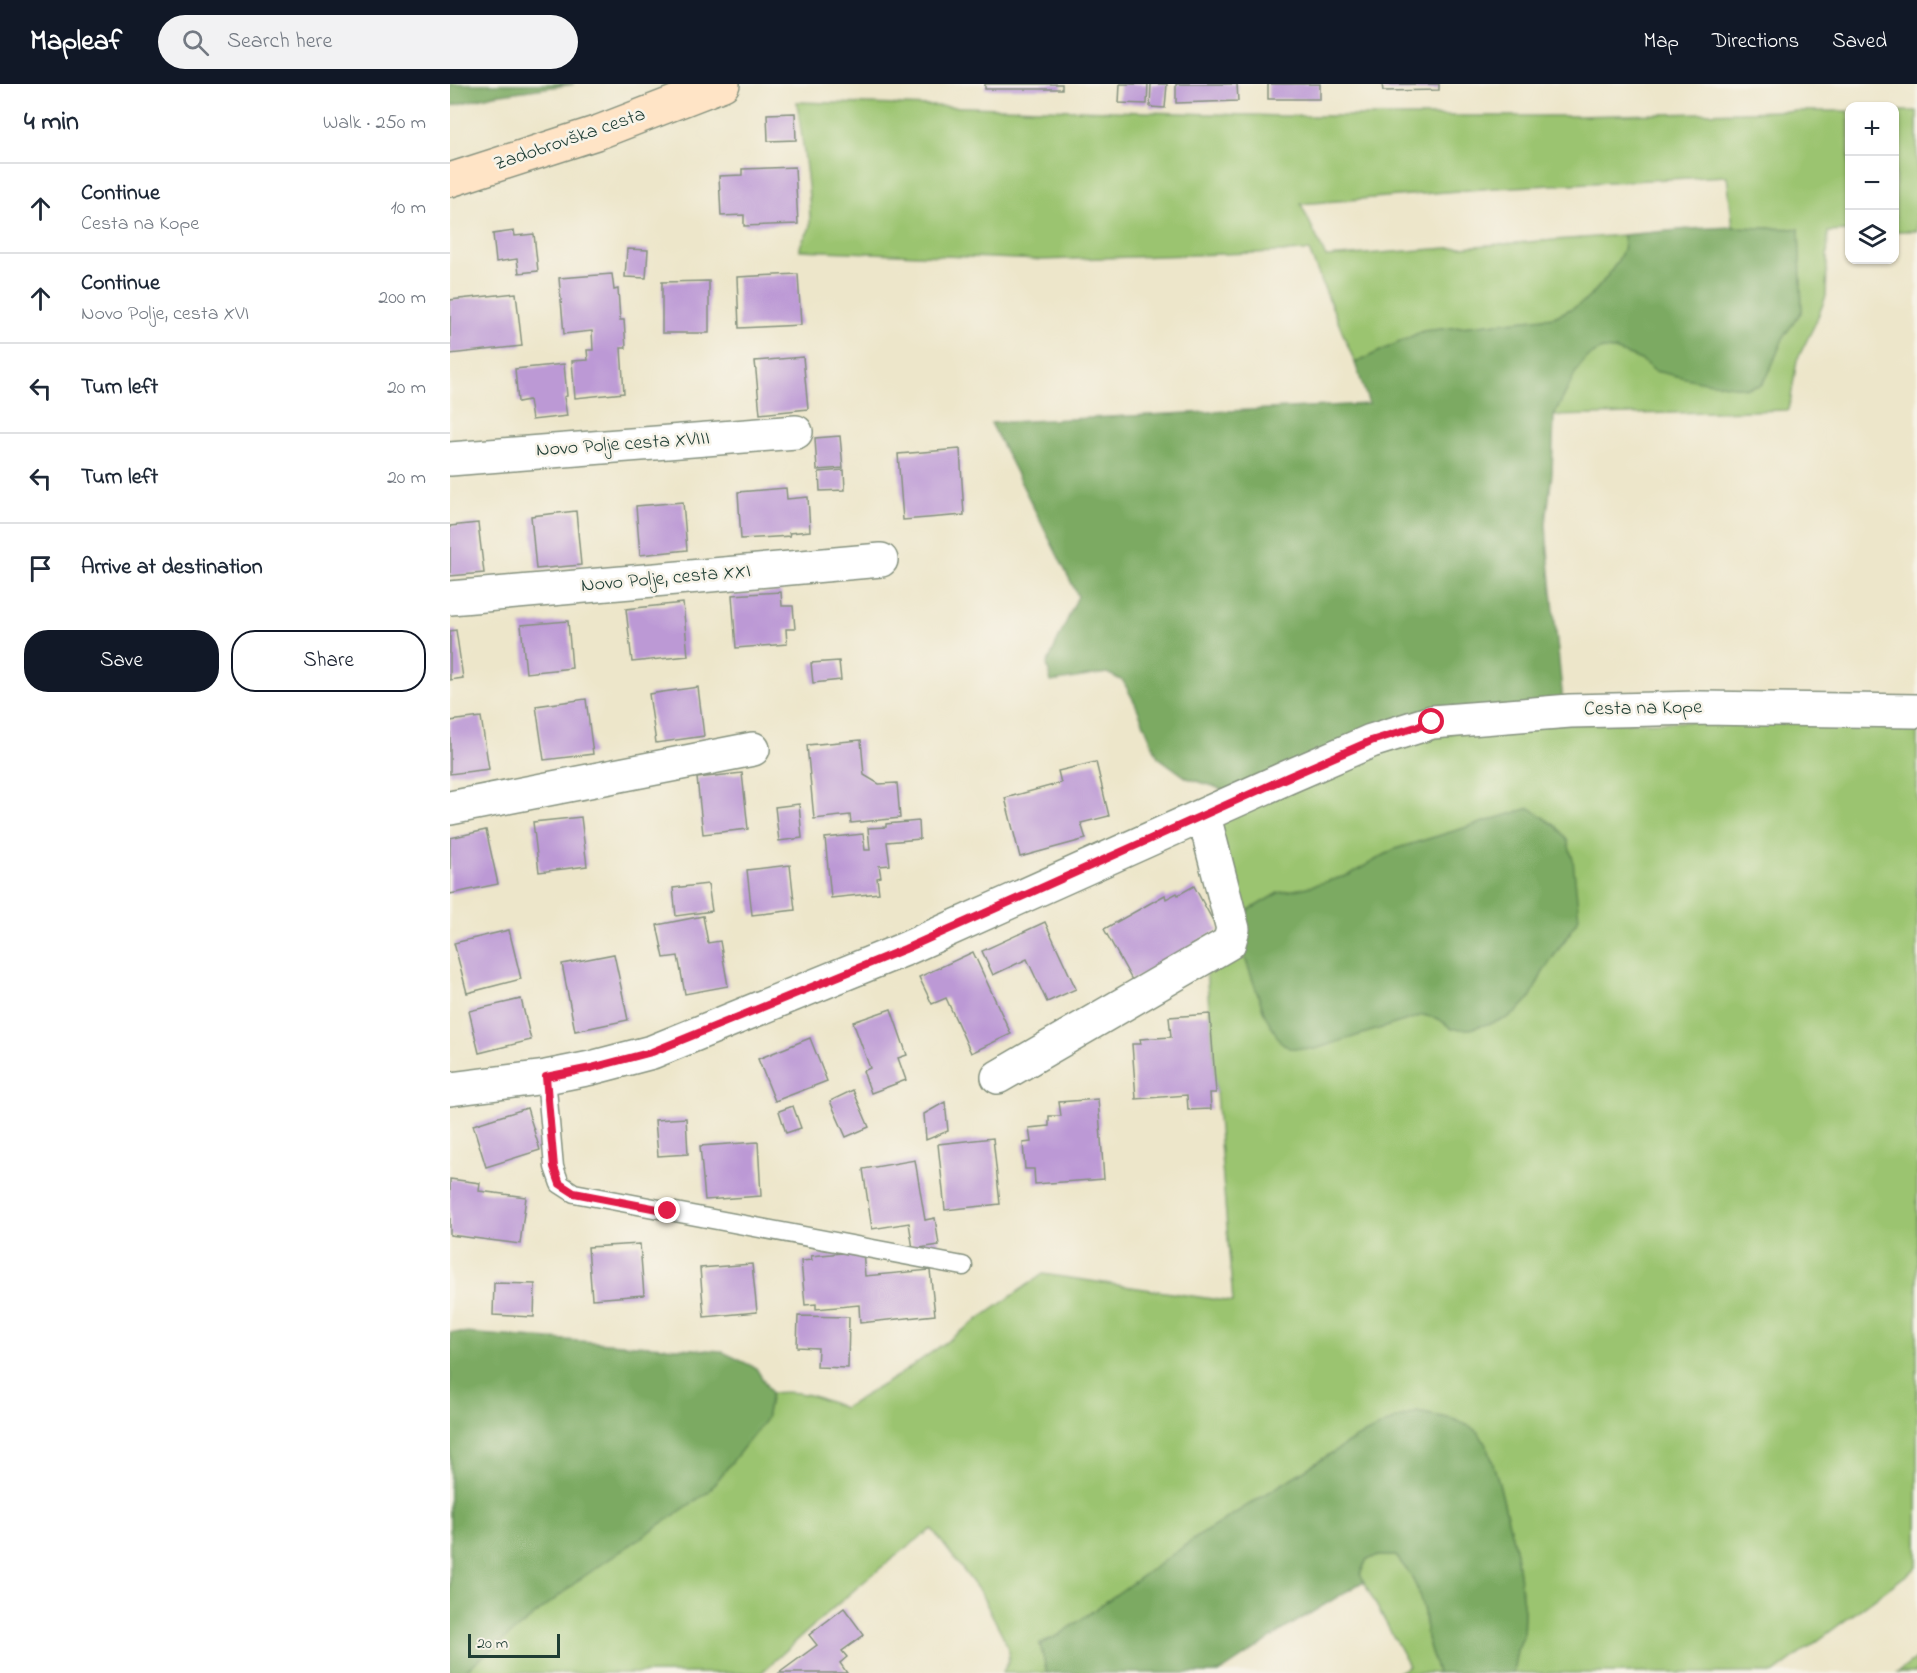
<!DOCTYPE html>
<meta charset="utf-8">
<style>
body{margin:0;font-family:"Indie Flower",sans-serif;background:#f2f2f3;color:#1f2937}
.controls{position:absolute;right:18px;top:18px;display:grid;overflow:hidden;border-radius:12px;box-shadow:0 2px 4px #0004}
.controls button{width:54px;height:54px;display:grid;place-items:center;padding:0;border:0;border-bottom:2px solid #e0e1e3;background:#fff;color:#1f2937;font:30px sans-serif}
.scale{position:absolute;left:18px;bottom:15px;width:92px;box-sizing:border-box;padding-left:6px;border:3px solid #1f3d34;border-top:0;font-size:16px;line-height:21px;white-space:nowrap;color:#1f3d34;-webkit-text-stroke:4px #f7f3e8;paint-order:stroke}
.stop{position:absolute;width:18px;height:18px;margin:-14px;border:4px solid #e11d48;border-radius:50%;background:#fff}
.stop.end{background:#e11d48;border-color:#fff;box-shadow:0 2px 6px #0008}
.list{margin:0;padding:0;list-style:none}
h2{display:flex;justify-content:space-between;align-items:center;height:78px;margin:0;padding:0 24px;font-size:26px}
h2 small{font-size:20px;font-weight:400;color:#747a83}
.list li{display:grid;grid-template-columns:39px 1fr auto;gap:18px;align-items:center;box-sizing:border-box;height:90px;padding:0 24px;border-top:2px solid #e0e1e3}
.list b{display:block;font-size:22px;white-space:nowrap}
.list p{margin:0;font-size:20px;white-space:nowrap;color:#747a83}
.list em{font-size:20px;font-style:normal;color:#747a83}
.actions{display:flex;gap:12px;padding:18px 24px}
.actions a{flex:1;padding:14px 0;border:2px solid #111827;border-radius:24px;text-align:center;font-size:21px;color:#111827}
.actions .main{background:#111827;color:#fff}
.icon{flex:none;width:33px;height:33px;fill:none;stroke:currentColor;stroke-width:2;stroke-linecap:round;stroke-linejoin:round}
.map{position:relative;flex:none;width:1467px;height:1589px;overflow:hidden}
header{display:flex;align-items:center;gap:36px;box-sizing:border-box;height:84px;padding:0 30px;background:#111827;color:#fff}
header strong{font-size:28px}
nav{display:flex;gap:33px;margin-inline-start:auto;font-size:21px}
.search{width:420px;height:54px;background:#f2f2f3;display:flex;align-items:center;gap:15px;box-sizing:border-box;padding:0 21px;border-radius:33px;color:#747a83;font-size:22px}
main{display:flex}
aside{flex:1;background:#fff}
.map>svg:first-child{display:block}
</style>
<header>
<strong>Mapleaf</strong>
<div class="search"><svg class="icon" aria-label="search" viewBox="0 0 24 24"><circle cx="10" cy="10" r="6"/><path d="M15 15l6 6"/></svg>Search here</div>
<nav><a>Map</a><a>Directions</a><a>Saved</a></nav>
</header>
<main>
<aside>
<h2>4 min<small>Walk · 250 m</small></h2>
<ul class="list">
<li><svg class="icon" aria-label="ahead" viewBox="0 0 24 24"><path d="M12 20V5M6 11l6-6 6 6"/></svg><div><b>Continue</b><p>Cesta na Kope</p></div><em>10 m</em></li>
<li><svg class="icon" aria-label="ahead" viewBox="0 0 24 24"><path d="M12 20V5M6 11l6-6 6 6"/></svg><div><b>Continue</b><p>Novo Polje, cesta XVI</p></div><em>200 m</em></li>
<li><svg class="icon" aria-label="left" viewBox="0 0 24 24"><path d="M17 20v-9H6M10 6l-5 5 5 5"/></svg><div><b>Turn left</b></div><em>20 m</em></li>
<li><svg class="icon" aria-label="left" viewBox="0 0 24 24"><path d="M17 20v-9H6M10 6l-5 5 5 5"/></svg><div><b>Turn left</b></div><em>20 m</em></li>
<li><svg class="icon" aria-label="arrive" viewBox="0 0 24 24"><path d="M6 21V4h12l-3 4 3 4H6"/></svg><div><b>Arrive at destination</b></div></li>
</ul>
<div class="actions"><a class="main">Save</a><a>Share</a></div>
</aside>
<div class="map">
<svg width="1467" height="1589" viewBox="0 0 1467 1589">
<rect width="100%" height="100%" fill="#f7f3e8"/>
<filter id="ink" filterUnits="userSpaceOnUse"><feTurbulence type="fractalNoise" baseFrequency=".0167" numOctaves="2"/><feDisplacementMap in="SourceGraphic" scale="12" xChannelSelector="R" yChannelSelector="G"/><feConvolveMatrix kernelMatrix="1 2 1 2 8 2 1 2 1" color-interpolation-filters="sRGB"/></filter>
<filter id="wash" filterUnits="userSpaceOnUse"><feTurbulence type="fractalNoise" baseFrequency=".008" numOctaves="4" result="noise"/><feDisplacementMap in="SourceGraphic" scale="24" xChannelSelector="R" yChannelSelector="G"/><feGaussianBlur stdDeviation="1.35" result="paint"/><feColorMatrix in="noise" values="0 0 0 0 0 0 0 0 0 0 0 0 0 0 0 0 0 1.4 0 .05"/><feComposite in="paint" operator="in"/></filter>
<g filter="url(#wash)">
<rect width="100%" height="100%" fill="#ede6ca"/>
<g fill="#9bc470" stroke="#5d8052" stroke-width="1.5">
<path d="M347 18 831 32H1128L1334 27H1399V147L1378 148 1376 212 1366 238 1347 276 1339 326 1104 332 1127 286 1137 273 1152 265 1165 266 1191 276 1205 287 1297 304 1311 301 1318 291 1334 252 1352 227 1349 145 1283 143 1277 92 1044 104 851 120 876 173 1173 151C1173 154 1174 157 1174 160 1173 175 1149 204 1137 215 1128 223 1115 227 1104 233L973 247 905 279 859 167 591 176 350 166C349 156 360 150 360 141 360 100 352 58 347 18Z"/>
<rect x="1445" y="27" width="22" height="120"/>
<path d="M1467 635V1483L1324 1589H1063L1067 1566 1073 1553 1074 1527 1066 1469 1049 1399 1039 1367 1029 1349 1019 1342 906 1354 750 1451 609 1551 590 1560 597 1589H552L558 1579 559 1568 553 1552 530 1508 482 1445C421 1488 366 1539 311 1589H12L130 1495 258 1408 316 1335 321 1309C353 1306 365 1312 394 1324L449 1291 593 1190 783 1218 756 886 792 865 815 931 865 965 973 931 989 935 1002 945 1080 914 1093 888 1120 849 1107 743 1080 724 945 765 899 791 854 804 828 809 789 832 767 747 774 730 973 650 1053 640Z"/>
<polygon points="929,1472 946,1472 960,1490 967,1504 974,1528 977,1554 987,1589 947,1589 959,1582 910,1491 917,1475"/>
<polygon points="1467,1574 1467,1589 1447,1589"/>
</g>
<g fill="#7caa62" stroke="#4e744b" stroke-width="1.5">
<polygon points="0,0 124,0 44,11 0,22"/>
<path d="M1283 143 1349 145 1352 227 1334 252 1318 291 1311 301 1297 304 1249 297 1205 287 1191 276 1165 266 1152 265 1137 273 1127 286 1104 332 1102 389 1096 439 1097 457 1113 618 781 710 763 702 737 694 708 673 685 619 673 597 657 589 601 598 597 580 628 512 541 339 919 320 905 279 973 247 1104 233C1115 227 1128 223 1137 215 1149 204 1173 175 1174 160 1174 157 1173 154 1173 151L1240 145Z"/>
<polygon points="1080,724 1107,743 1117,755 1123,776 1129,834 1093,888 1080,914 1066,929 1055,935 1020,945 1002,945 989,935 973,931 865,965 839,964 830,957 815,931 792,865 789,832 828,809 854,804 899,791 945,765"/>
<polygon points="0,1248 271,1267 306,1284 321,1309 316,1335 258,1408 130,1495 12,1589 0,1589"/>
<polygon points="967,1328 1003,1335 1019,1342 1029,1349 1039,1367 1049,1399 1066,1469 1074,1527 1073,1553 1067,1566 1063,1589 987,1589 977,1554 974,1528 967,1504 960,1490 946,1472 929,1472 917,1475 910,1490 914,1497 841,1541 769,1589 597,1589 590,1560 609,1551 750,1451 906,1354 946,1335"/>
</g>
<g id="blocks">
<g fill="#bc99d5">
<rect x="535" y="0" width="77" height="5"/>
<polygon points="670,0 698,0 697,20 669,19"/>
<polygon points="701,0 717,0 715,24 700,23"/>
<polygon points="726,0 787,0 788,17 726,19"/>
<rect x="818" y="0" width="52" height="15"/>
<polygon points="932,0 989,0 989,6 933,7"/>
<polygon points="345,29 346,56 318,57 317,30"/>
<polygon points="345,83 348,140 294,142 294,131 271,132 269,92 292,91 292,85"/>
<polygon points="64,147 65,152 84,150 88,187 69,189 67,175 46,178 43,150"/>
<polygon points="177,165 198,166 196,194 175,193"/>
<polygon points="162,190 164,206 168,205 170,236 174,236 176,264 171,264 174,309 125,314 122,277 138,276 137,266 143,266 142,247 114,250 109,194"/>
<polygon points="348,190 351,241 289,244 287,193"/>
<polygon points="259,197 259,249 212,249 212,198"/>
<polygon points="66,209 72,262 0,270 0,216"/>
<polygon points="353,273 358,325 310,330 305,277"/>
<polygon points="114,280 117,312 114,313 117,332 82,336 79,316 68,318 65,285"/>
<polygon points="390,352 393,384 367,386 365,354"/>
<polygon points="510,365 514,431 453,436 448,370"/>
<polygon points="394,386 395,406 370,407 369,388"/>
<polygon points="336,404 337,415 358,413 360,447 339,449 340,452 291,455 288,408"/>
<polygon points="233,418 237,466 190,471 186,422"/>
<polygon points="126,427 131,481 86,485 81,432"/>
<polygon points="28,439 34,489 0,492 0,442"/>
<polygon points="331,508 332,522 343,522 345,545 336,545 337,560 286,564 282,511"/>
<polygon points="233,519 238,572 182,578 176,525"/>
<polygon points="118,537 122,584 76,589 71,541"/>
<polygon points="6,546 13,594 0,596 0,547"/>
<polygon points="389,577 391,596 363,599 361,579"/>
<polygon points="248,603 254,652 206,659 199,610"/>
<polygon points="136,615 143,670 94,676 86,622"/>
<polygon points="31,633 39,685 0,690 0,637"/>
<polygon points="411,656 414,691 429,700 447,699 450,734 401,739 400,731 364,735 357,661"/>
<polygon points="646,678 659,732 631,739 636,755 570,773 555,714 611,699 608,687"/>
<polygon points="292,689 298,745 253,750 247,694"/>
<polygon points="349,720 352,754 329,757 325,723"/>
<polygon points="131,733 137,782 89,788 83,738"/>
<polygon points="469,737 470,755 437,758 440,781 429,782 431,793 427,794 429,809 381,814 375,754 413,750 415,766 420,766 418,744 436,743 436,740"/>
<polygon points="36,746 48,800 0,810 0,754"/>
<polygon points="340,781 345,826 302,831 297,786"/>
<polygon points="258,800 262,827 226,832 223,804"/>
<polygon points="744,802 768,846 741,861 743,864 682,896 654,845 715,811 716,815 727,809 728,811"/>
<polygon points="253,832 258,859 270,857 278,902 235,910 228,872 214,874 207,841"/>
<polygon points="595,838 626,905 597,918 577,875 543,891 532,867"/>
<polygon points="59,846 71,895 17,909 4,859"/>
<polygon points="523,868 561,950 521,969 496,914 482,920 469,893"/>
<polygon points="164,870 178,936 125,947 112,880"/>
<polygon points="71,915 81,956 29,969 19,927"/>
<polygon points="441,925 457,971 448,974 456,996 421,1009 413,987 420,984 403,938"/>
<polygon points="760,930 766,1009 760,1009 761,1025 738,1026 737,1011 686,1015 682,960 691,960 690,955 721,953 719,933"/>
<polygon points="360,954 377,997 325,1017 308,975"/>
<polygon points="403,1006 419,1043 396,1053 380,1017"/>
<polygon points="648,1015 654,1095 585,1100 584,1085 575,1085 573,1059 581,1058 579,1044 599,1042 599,1032 611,1032 609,1018"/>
<polygon points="495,1018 498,1047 476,1056 474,1030"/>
<polygon points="343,1022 351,1044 336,1049 329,1027"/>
<polygon points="77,1024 90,1066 36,1083 23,1041"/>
<polygon points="236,1034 238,1070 208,1072 205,1036"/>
<polygon points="543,1054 550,1120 495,1126 488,1060"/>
<polygon points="308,1058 311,1112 255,1116 250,1062"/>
<polygon points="465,1076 475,1136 485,1134 489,1161 463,1165 459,1139 422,1145 413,1085"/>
<polygon points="0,1095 30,1099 29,1107 76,1113 70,1160 0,1151"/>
<polygon points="190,1160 194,1211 142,1215 138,1163"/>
<polygon points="413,1167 415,1192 480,1186 485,1231 410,1239 409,1221 366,1225 366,1220 355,1221 351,1177 362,1176 361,1172"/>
<polygon points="302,1180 307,1228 254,1233 250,1184"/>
<polygon points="44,1199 85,1200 84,1233 43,1231"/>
<polygon points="348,1232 399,1233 398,1284 367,1283 368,1264 347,1263"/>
<polygon points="394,1524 414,1551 392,1567 397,1573 390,1579 397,1589 329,1589 367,1561 359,1551"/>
</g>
</g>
</g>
<g filter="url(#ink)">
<use href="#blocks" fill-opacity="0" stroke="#86927f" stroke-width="1.5"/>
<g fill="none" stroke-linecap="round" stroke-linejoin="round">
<defs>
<polyline id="service" points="96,993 104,1083 110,1100 124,1109 513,1182"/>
<g id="minor">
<polyline points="0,375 346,348"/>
<polyline points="0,514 431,476"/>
<polyline points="0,724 303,665"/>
<polyline points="548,993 779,859 783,845 754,732"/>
<polyline points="0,1005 96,993 141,984 202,968 455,865 838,693 921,657 982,638 1120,627 1250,624 1467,627"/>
</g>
<polyline id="secondary" points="0,96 149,48 273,0"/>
</defs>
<use href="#service" stroke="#86927f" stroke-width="21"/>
<use href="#minor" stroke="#86927f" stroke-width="36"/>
<use href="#secondary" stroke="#86927f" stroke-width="36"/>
<use href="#service" stroke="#fff" stroke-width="18"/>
<use href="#minor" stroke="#fff" stroke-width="33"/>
<use href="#secondary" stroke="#ffe4c6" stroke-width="33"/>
</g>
</g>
<g fill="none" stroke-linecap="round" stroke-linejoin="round" filter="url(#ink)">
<polyline stroke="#e11d48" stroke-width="8" points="218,1127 124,1109 110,1100 104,1083 96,993 141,984 202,968 455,865 838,693 921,657 982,638"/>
</g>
<g text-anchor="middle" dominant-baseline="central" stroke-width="5" stroke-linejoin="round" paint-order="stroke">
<g font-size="20" fill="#1f3d34" stroke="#f7f3e8">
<text transform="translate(120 56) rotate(-19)">Zadobrovška cesta</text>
<text transform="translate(173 361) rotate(-4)">Novo Polje cesta XVIII</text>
<text transform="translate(216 495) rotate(-5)">Novo Polje, cesta XXI</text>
<text transform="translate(1193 625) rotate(-1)">Cesta na Kope</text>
</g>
</g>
</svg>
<div class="controls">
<button>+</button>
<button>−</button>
<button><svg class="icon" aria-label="layers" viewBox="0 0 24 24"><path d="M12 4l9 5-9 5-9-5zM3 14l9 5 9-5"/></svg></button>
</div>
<div class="scale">20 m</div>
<div class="stop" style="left:982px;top:638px"></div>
<div class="stop end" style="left:218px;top:1127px"></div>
</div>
</main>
